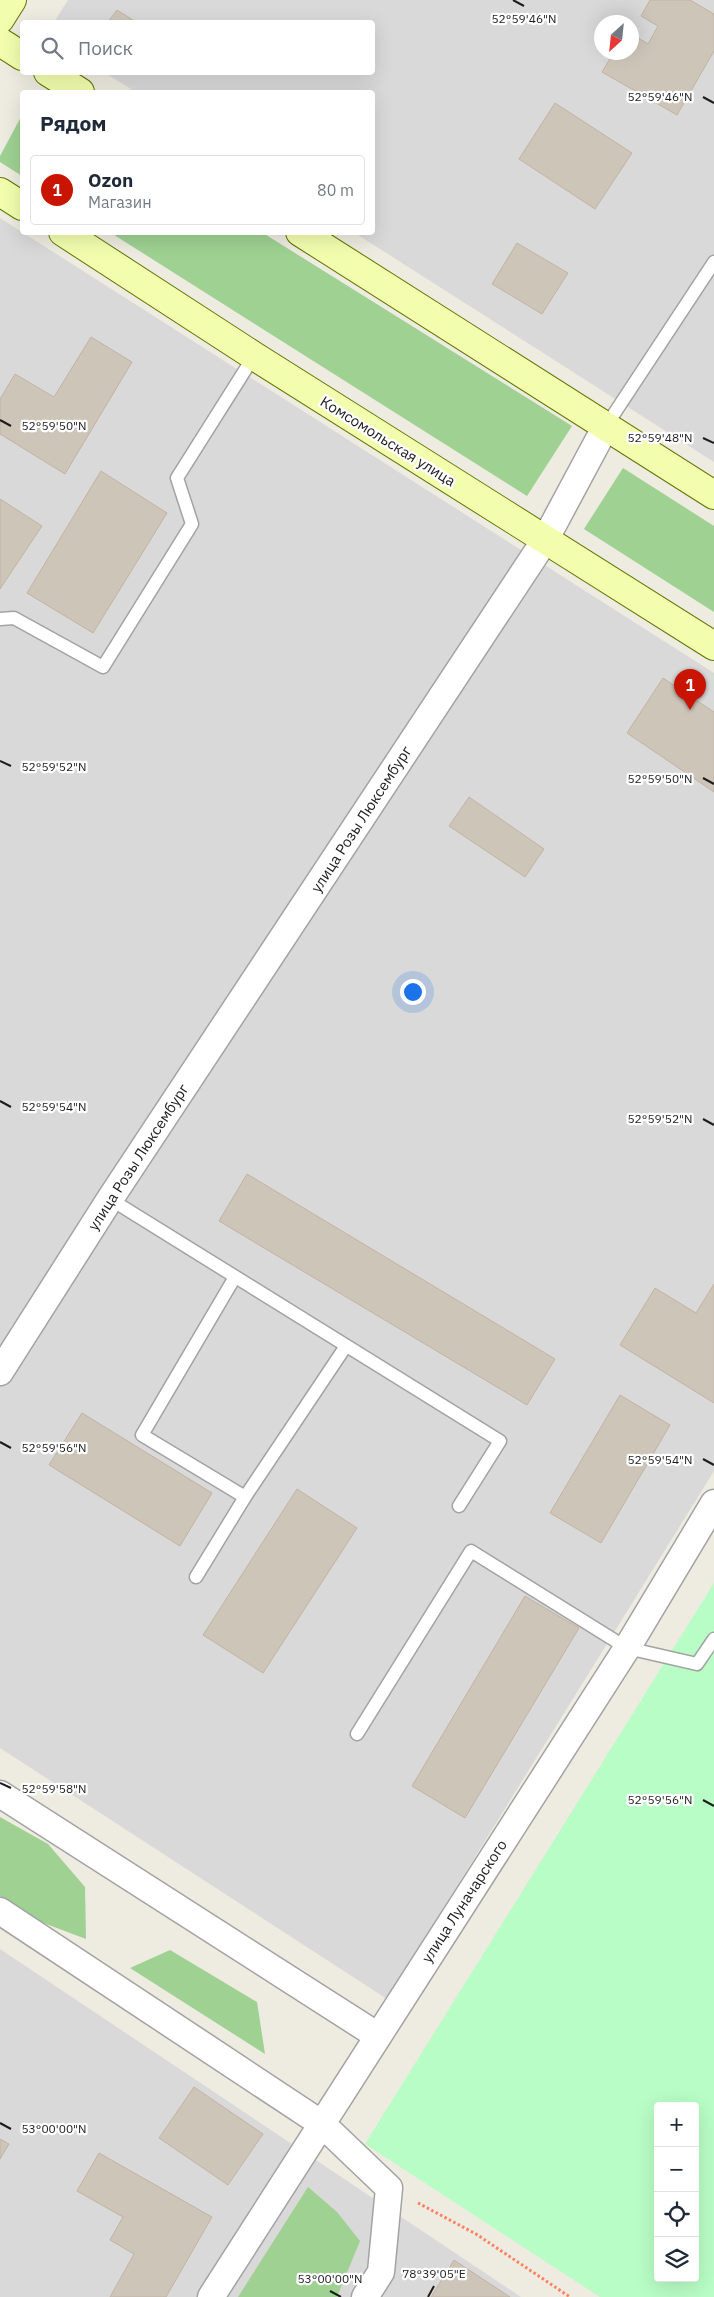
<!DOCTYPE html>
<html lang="ru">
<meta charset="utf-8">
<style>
body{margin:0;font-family:"IBM Plex Sans",sans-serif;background:#f2f2f3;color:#1f2937}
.controls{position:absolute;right:15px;bottom:15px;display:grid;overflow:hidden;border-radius:5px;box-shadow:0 5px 20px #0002}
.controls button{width:45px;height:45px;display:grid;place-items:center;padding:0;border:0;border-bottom:1px solid #e0e1e3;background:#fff;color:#1f2937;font:25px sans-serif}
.compass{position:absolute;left:594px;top:15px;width:45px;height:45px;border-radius:50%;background:#fff;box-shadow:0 5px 20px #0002;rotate:207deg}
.you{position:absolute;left:412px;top:991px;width:18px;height:18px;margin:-12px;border:4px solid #fff;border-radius:50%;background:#1a73e8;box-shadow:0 0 0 8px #1a73e833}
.badge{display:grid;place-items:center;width:32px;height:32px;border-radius:50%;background:#c81400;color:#fff;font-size:16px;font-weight:700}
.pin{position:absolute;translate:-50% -41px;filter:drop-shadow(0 1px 2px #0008)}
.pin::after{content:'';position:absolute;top:26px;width:18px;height:15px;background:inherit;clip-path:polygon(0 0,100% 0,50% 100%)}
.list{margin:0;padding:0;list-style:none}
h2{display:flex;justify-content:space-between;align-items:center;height:65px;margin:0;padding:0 20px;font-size:21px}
h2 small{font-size:16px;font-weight:400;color:#747a83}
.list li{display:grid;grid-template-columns:32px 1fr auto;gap:15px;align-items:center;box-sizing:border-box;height:70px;margin:0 10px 10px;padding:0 10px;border:1px solid #e0e1e3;border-radius:5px}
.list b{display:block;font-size:19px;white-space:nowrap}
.list p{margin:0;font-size:16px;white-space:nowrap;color:#747a83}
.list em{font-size:16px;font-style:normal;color:#747a83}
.icon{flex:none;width:28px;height:28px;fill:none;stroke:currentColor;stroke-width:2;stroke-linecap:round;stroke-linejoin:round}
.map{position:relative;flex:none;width:714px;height:2297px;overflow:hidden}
.search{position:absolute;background:#fff;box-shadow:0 5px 20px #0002;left:20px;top:20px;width:355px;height:55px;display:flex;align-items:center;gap:12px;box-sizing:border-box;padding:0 18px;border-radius:5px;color:#747a83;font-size:19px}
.panel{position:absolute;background:#fff;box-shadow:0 5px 20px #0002;left:20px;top:90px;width:355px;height:145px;border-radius:5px}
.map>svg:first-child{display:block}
</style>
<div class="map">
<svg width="714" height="2297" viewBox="0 0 714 2297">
<rect width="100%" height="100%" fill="#eeebe0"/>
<g fill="#dad9d9" fill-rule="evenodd">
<path d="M68 0H714V462L355 233 372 232V92H136L105 73 372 72V22H54ZM602 22H632V52H602Z"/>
<polygon points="0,218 714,673 714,1471 387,1999 0,1748"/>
<polygon points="0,1949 521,2297 0,2297"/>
</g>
<g fill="#9ed192">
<polygon points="22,115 22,176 0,162 0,156"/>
<polygon points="111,233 263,233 572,426 527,496"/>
<polygon points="623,468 714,526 714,612 584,529"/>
<polygon points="0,1817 48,1844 85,1887 86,1939 33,1919 0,1896"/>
<polygon points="170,1950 257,2002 265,2054 130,1968"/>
<polygon points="308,2187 337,2212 360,2241 337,2297 238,2297"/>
</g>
<path fill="#b8fdc5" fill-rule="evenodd" d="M714 1583V2297H600L365 2144ZM658 2106H695V2278H658Z"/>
<g fill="#cec5b9" stroke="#c1b3a2">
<polygon points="650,0 690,0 714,14 714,51 677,115 602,72 614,52 632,52 632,34 648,44 658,26 641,16"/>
<polygon points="117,10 136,22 108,22"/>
<polygon points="555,103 632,153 595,209 519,159"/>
<polygon points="517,243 568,273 542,314 492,284"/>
<polygon points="91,337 132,362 65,474 0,434 0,399 15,374 54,397"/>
<polygon points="101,471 167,513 93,633 27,593"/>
<polygon points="0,499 42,526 0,589"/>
<polygon points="663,678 714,712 714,792 627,733"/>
<polygon points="469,797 544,849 525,877 449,826"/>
<polygon points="247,1174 555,1359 527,1405 219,1221"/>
<polygon points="714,1284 714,1403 620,1345 655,1288 696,1313"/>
<polygon points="620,1395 670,1425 601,1543 550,1513"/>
<polygon points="82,1413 212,1493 180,1546 49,1465"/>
<polygon points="297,1489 357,1528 263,1673 203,1635"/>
<polygon points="525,1596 579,1628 465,1818 412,1786"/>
<polygon points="194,2087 263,2134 228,2185 159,2138"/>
<polygon points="0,2139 9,2144 0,2159"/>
<polygon points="99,2153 212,2217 166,2297 110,2297 134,2254 110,2240 123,2217 77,2191"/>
<polygon points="454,2260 510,2297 431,2297"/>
</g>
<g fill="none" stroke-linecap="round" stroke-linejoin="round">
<defs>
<g id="lane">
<polyline points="606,426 714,262"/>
<polyline points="0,619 14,618 103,667 192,524 177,478 254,356"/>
<polyline points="110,1199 500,1441 459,1506"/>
<polyline points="235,1277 142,1435 245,1497"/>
<polyline points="196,1577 245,1497 346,1346"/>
<polyline points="357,1734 471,1551 627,1648 697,1664 714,1639"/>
</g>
<g id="street">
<polyline points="0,1372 110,1199 545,540 606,426"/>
<polyline points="0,1794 378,2036"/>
<polyline points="0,1911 322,2124 389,2188 381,2272 365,2297"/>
<polyline points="211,2297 627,1648 714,1503"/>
</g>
<g id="secondary">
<polyline points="0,19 12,0"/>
<polyline points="0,42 22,56"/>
<polyline points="48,72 80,92"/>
<polyline points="0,192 22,206"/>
<polyline points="63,232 254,356 714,646"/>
<polyline points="300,232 714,495"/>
</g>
</defs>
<use href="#lane" stroke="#a3a3a3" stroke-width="15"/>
<use href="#street" stroke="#a3a3a3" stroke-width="29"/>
<use href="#secondary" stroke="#5d7600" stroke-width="30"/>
<polyline stroke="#ff8161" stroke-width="3" stroke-dasharray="2.5 2.5" stroke-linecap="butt" points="418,2203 476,2234 570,2297"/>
<use href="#lane" stroke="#fff" stroke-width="12"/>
<use href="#street" stroke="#fff" stroke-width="26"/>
<use href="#secondary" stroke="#f2feae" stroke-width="28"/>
</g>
<path fill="none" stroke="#1c1c1c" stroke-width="2" d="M513 0 524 6M703 97 714 103M0 420 11 426M703 438 714 443M0 761 11 766M703 778 714 784M0 1101 11 1107M703 1119 714 1125M0 1442 11 1448M703 1459 714 1465M0 1783 11 1788M703 1800 714 1806M0 2123 11 2129M330 2291 341 2297M428 2297 434 2286"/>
<g text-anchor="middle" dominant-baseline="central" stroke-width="4.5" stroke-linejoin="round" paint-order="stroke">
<g font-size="15" fill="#1c1c1c" stroke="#fff">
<text transform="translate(388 441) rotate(32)">Комсомольская улица</text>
<text transform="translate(361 819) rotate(-57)">улица Розы Люксембург</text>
<text transform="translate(138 1157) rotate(-57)">улица Розы Люксембург</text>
<text transform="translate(464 1901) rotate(-57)">улица Луначарского</text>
</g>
</g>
<g font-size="12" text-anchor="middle" fill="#1c1c1c" stroke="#fff" stroke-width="4.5" stroke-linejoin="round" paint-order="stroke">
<text x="524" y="23">52°59'46"N</text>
<text x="660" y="101">52°59'46"N</text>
<text x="54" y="430">52°59'50"N</text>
<text x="660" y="442">52°59'48"N</text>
<text x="54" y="771">52°59'52"N</text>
<text x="660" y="783">52°59'50"N</text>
<text x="54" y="1111">52°59'54"N</text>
<text x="660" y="1123">52°59'52"N</text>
<text x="54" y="1452">52°59'56"N</text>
<text x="660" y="1464">52°59'54"N</text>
<text x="54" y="1793">52°59'58"N</text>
<text x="660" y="1804">52°59'56"N</text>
<text x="54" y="2133">53°00'00"N</text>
<text x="434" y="2278">78°39'05"E</text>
<text x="330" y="2283">53°00'00"N</text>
</g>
</svg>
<div class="controls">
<button>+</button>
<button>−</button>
<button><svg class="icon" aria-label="locate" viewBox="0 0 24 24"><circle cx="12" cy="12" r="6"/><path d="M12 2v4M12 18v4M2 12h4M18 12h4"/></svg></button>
<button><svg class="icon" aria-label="layers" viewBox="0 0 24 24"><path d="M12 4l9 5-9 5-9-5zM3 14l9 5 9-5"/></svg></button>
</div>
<svg class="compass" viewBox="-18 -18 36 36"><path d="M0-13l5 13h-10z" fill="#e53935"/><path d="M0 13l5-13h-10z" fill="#747a83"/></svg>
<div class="you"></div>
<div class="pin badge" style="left:690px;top:710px">1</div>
<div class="search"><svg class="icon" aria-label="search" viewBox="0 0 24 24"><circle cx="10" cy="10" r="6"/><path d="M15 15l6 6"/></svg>Поиск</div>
<section class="panel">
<h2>Рядом<small></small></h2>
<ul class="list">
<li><span class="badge">1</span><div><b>Ozon</b><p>Магазин</p></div><em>80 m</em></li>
</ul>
</section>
</div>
